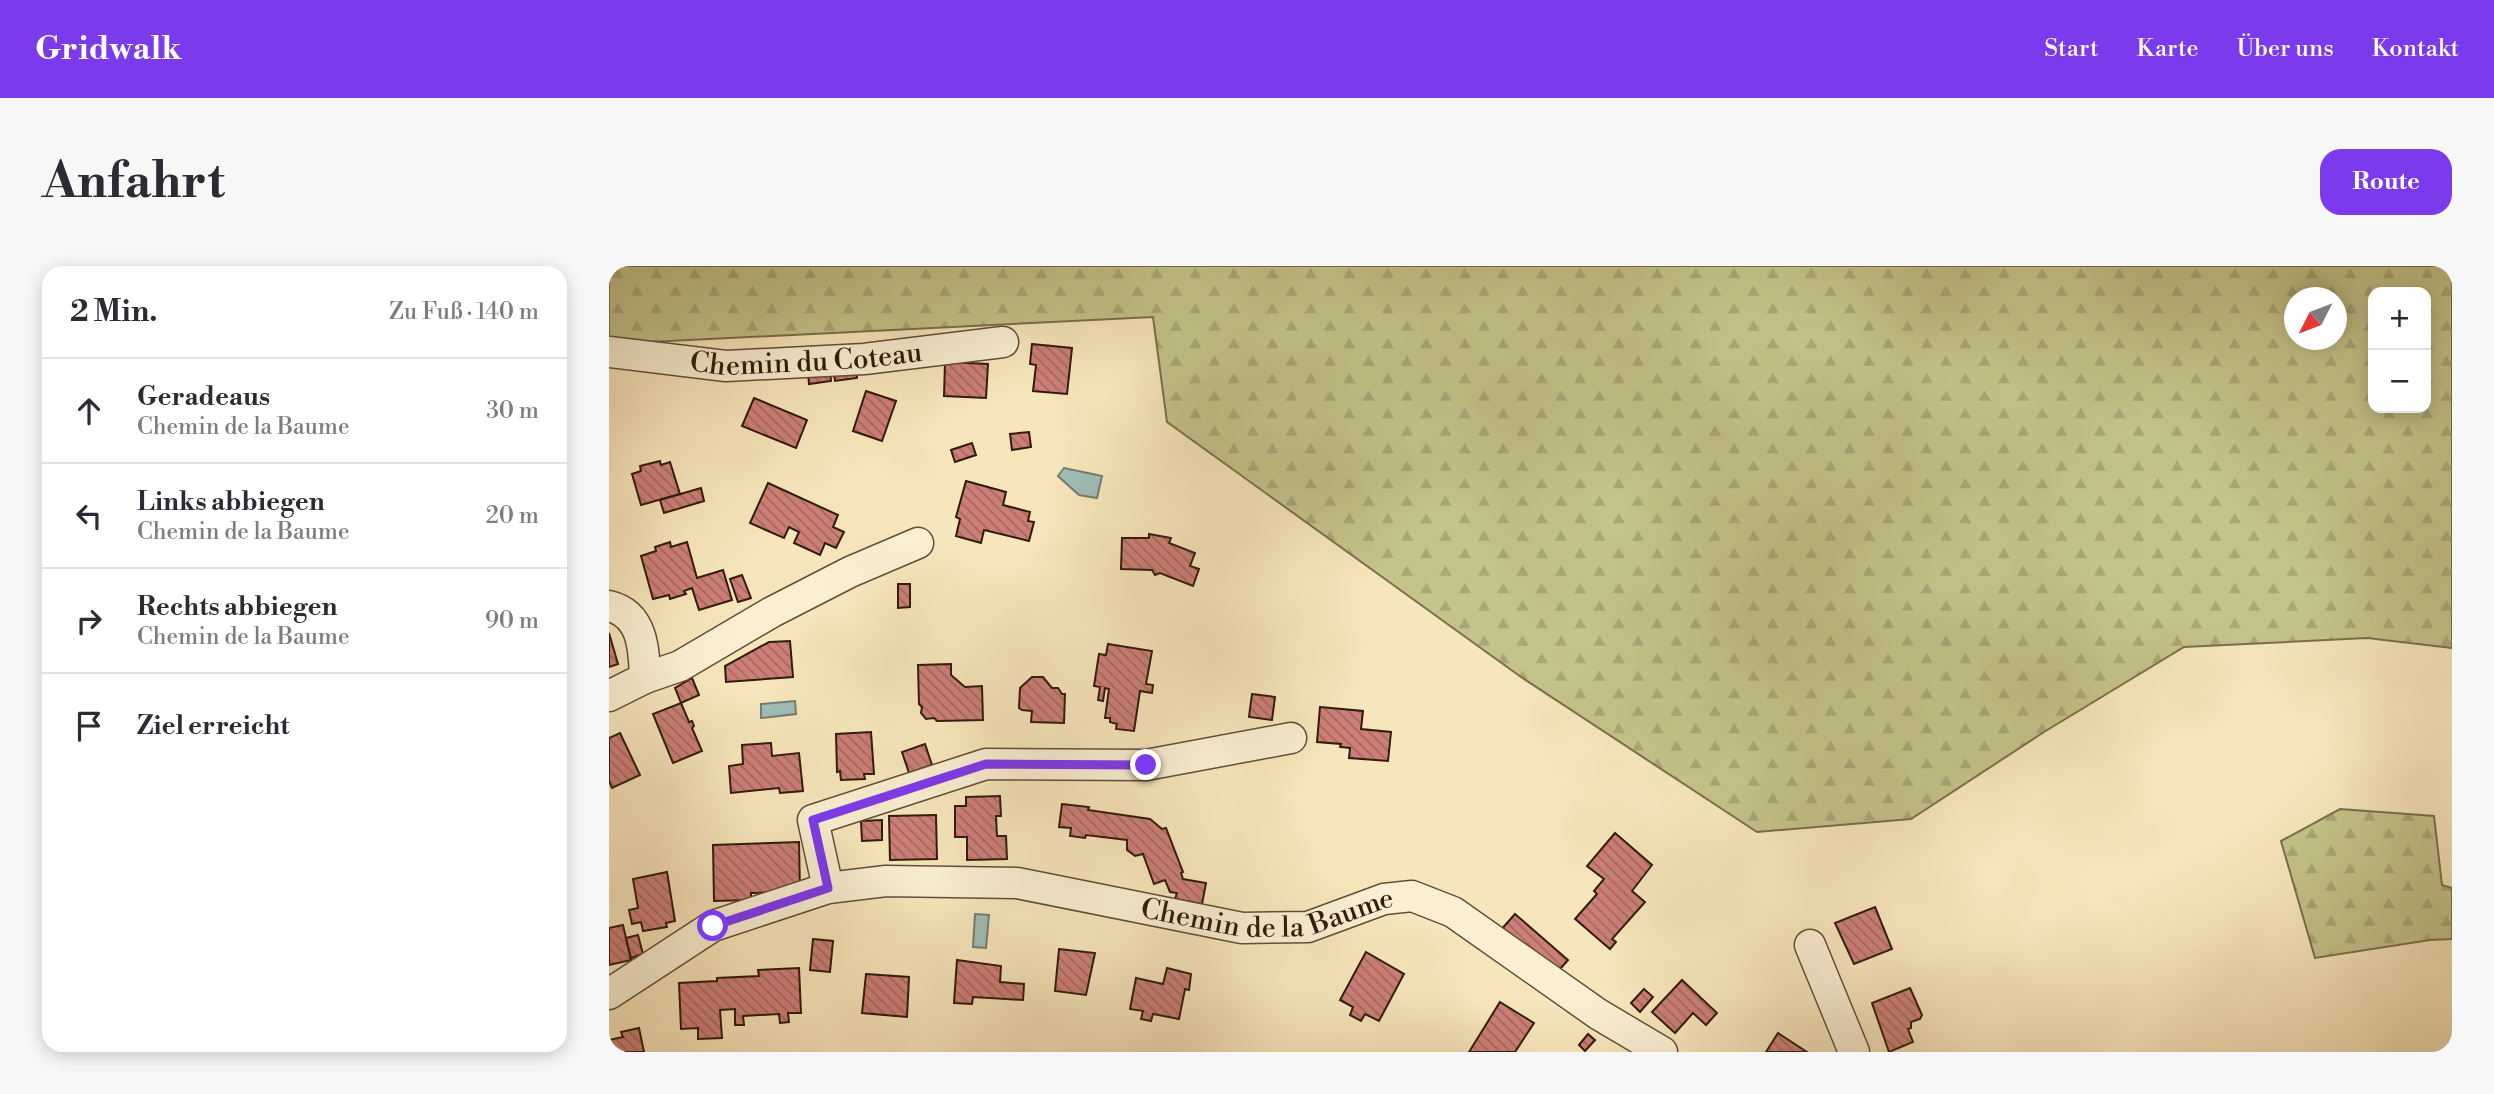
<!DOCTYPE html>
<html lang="de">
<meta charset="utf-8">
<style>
body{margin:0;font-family:"Libre Bodoni",serif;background:#f7f7f7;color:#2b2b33}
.controls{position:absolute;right:21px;top:21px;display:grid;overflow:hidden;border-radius:14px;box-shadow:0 4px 18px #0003}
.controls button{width:63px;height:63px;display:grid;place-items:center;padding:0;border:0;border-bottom:2px solid #e1e1e2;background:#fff;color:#2b2b33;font:35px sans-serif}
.compass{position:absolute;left:1675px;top:21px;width:63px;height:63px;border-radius:50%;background:#fff;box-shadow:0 4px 18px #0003;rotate:228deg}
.stop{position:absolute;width:21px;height:21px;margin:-16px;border:5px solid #7c3aed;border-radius:50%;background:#fff}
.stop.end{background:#7c3aed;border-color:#fff;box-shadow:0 2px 7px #0008}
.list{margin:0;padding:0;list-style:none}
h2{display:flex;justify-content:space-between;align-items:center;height:91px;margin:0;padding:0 28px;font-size:30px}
h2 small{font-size:23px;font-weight:400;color:#7c7c81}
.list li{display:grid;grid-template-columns:46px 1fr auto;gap:21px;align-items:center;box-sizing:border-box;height:105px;padding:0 28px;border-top:2px solid #e1e1e2}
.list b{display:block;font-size:26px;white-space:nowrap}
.list p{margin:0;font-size:23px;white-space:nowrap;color:#7c7c81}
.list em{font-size:23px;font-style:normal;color:#7c7c81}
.icon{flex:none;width:38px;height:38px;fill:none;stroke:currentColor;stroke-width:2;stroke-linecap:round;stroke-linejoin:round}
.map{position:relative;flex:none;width:1843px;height:786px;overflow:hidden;border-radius:21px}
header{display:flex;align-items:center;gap:42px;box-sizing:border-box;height:98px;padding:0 35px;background:#7c3aed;color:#fff}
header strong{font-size:33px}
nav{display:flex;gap:38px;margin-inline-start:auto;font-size:24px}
.intro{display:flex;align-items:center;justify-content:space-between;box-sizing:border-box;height:168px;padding:0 42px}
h1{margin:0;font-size:49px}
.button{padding:18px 32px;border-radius:21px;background:#7c3aed;color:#fff;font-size:24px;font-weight:700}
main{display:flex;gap:42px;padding:0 42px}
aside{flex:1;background:#fff;border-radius:21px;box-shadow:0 4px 18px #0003}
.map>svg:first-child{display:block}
</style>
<header>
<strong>Gridwalk</strong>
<nav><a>Start</a><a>Karte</a><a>Über uns</a><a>Kontakt</a></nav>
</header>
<div class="intro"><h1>Anfahrt</h1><a class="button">Route</a></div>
<main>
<aside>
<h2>2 Min.<small>Zu Fuß · 140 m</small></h2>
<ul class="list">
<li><svg class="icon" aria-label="ahead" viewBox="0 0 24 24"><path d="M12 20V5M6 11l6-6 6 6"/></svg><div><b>Geradeaus</b><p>Chemin de la Baume</p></div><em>30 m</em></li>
<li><svg class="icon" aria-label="left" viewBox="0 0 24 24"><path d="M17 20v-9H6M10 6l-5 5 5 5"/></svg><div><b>Links abbiegen</b><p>Chemin de la Baume</p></div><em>20 m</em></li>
<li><svg class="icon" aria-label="right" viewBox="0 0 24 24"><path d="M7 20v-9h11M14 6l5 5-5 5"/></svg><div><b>Rechts abbiegen</b><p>Chemin de la Baume</p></div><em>90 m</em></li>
<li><svg class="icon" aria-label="arrive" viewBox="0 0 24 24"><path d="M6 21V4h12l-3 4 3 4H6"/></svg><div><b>Ziel erreicht</b></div></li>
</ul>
</aside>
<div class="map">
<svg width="1843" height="786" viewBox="0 0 1843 786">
<defs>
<pattern id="forest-firs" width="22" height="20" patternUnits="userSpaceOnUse" patternTransform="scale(1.75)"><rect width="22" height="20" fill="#c4c38b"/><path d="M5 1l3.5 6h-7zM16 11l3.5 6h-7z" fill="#a9a777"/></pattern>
<pattern id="building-back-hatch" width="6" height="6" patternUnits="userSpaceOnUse" patternTransform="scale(1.75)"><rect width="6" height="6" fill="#cc7f78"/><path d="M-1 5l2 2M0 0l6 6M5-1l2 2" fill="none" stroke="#a66761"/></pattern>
</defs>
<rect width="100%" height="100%" fill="#f7e6bb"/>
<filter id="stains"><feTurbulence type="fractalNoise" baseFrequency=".00286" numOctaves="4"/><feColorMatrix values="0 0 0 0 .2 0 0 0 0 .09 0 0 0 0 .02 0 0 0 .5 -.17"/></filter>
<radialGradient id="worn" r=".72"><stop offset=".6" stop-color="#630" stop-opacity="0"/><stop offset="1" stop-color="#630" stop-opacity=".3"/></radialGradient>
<g fill="url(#forest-firs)" stroke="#7a6f4c" stroke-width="2" fill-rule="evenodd">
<path d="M0 0H1843V382L1758 372 1575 381 1435 466 1302 553 1148 566 912 411 558 156 544 51 0 78ZM1764 26H1817V142H1764ZM1686 32H1728V74H1686Z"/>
<polygon points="1731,543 1825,550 1833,619 1843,622 1843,673 1821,674 1706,692 1672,575"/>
</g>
<g fill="#9fbeb8" stroke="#737d74" stroke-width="2">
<polygon points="455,202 493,210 488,232 470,229 449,210"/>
<polygon points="186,435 187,448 152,452 152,438"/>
<polygon points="366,648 380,649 377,682 364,681"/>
</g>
<g fill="url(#building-back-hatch)" stroke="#301b0d" stroke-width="2">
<polygon points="423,78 463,82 458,128 424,125 427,99 421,98"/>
<polygon points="336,96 379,98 377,132 335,130"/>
<polygon points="247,99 248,112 226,115 224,102"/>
<polygon points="221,103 222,115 200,118 199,105"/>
<polygon points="257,125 287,135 273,175 244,165"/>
<polygon points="145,132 198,154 187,182 133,160"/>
<polygon points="420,166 422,181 403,184 401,168"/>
<polygon points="363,177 367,189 346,196 342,184"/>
<polygon points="51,195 52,199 61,196 71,228 32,239 23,208 32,205 31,200"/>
<polygon points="357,215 397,226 394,239 421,246 419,255 425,256 420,275 375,264 372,277 347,270 351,253 347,251"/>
<polygon points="159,217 229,249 224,261 235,266 227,282 216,277 211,289 185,277 190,266 180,261 175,272 141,257"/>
<polygon points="92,222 95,235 55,247 51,234"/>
<polygon points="540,268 562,272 560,277 586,287 581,300 590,303 584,320 551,307 546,309 543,304 512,303 513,272 540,272"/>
<polygon points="61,276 62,281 78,276 88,312 114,304 123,334 90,344 83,322 75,325 77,328 61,333 60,329 44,333 32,290 47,285 46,281"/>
<polygon points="133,309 142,332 129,336 121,313"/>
<polygon points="289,318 301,318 301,341 289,342"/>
<polygon points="0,367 9,398 0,401"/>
<polygon points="181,375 184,411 117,416 116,400 160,376"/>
<polygon points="499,378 543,385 537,418 544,419 543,427 531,425 525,465 507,463 508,458 501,456 501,452 496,452 500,423 496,422 494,435 489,434 491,421 485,420 490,388 497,389"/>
<polygon points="342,398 342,409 356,421 373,420 374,454 328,455 325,452 317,453 312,447 313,441 310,438 309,399"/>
<polygon points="423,411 434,411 443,422 449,422 453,428 456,428 455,457 422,456 423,445 413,444 410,442 411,422"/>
<polygon points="83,412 90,429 72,437 66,422"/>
<polygon points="643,428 666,431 663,454 640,451"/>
<polygon points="72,437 80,456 83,455 85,460 83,462 93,485 64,497 44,448"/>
<polygon points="711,441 754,445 752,463 782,466 779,495 740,492 741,482 731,481 732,478 708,476"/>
<polygon points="262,466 265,508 255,508 256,513 232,514 231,505 228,506 227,468"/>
<polygon points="11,467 31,509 3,522 0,515 0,472"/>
<polygon points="162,477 163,490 190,487 194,525 171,527 170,522 122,527 120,500 134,498 133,479"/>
<polygon points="316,478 323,499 300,507 293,486"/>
<polygon points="391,530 392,550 387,550 388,570 397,570 398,593 358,594 358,571 346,571 346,540 357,540 357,531"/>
<polygon points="453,538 480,541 479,544 541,553 553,563 557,562 574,606 572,607 574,613 597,617 593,638 566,633 568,627 561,626 556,614 545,618 534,588 526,590 518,584 518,574 477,569 476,572 461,570 462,562 450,561"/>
<polygon points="327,549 328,593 281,594 280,550"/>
<polygon points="273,554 273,574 253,575 252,555"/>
<polygon points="1006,567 1043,599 1023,625 1036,636 1003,673 1007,676 1001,683 966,653 988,628 985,625 995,613 978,600"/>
<polygon points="190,576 191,626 142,627 142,634 105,635 104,579"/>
<polygon points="58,606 66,655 57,657 58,661 34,665 32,656 23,658 20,644 29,642 24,613"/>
<polygon points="1266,641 1283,683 1245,698 1226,657"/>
<polygon points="906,648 959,694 944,711 891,665"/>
<polygon points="14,659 22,694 0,699 0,662"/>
<polygon points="29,669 34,688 22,692 17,672"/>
<polygon points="204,673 224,675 221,706 201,704"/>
<polygon points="450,683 486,687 477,729 446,725"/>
<polygon points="757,686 795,708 770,755 756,748 752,755 741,749 744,741 731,734"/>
<polygon points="348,694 392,700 391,716 415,718 414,734 364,731 363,738 345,737"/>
<polygon points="190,702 192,747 179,747 180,756 171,757 170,748 134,750 135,759 126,759 126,743 111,744 113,772 89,773 89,762 72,763 70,717 108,715 108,712 150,710 149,704"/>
<polygon points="558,702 582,708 580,724 576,723 570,753 544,748 542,755 532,753 534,745 521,743 527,712 554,718"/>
<polygon points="257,708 300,711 298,751 253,747"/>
<polygon points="1073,714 1108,747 1097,759 1084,747 1066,767 1043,746"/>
<polygon points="1301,722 1313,749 1311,753 1302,756 1302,762 1299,763 1304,776 1280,786 1263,737"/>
<polygon points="1035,723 1044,731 1031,746 1022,737"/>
<polygon points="891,736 925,757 906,786 860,786"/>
<polygon points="30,762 35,786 0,786 0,774 14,771 12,766"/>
<polygon points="1169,767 1198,786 1157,786"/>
<polygon points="979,768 986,774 976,785 970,779"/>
</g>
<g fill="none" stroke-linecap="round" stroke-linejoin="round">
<defs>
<g id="street">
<path id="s1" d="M0 86 117 100 255 93 394 76"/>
<path d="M0 340C34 348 35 383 36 412"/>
<polyline points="0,430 36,412 71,400 163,346 241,306 309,277"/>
<polyline points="219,622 204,554 377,498 537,499 682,472"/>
<polyline points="1201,679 1245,786"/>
<path id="s2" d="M0 728 104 660 219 622 277 615 408 617 633 662 699 661 775 633 803 630 844 646 989 748 1053 786"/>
</g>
</defs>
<use href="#street" stroke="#624e38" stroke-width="33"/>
<use href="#street" stroke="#faefd3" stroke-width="30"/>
</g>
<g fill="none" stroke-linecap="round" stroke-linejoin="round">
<polyline stroke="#7c3aed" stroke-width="9" points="104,660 219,622 204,554 377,498 537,499"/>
</g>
<g text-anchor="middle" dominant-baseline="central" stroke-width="5" stroke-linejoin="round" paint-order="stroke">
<g font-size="28" fill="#301b0d" stroke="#faefd3">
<text stroke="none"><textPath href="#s1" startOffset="198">Chemin du Coteau</textPath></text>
<text stroke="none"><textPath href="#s2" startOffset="691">Chemin de la Baume</textPath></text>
</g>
</g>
<rect width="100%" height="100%" filter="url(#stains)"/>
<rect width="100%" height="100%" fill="url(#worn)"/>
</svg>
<div class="controls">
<button>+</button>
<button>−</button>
</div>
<svg class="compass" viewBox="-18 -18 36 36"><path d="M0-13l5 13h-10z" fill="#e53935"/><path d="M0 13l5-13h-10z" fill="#7c7c81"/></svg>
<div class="stop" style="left:104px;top:660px"></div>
<div class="stop end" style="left:537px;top:499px"></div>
</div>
</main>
